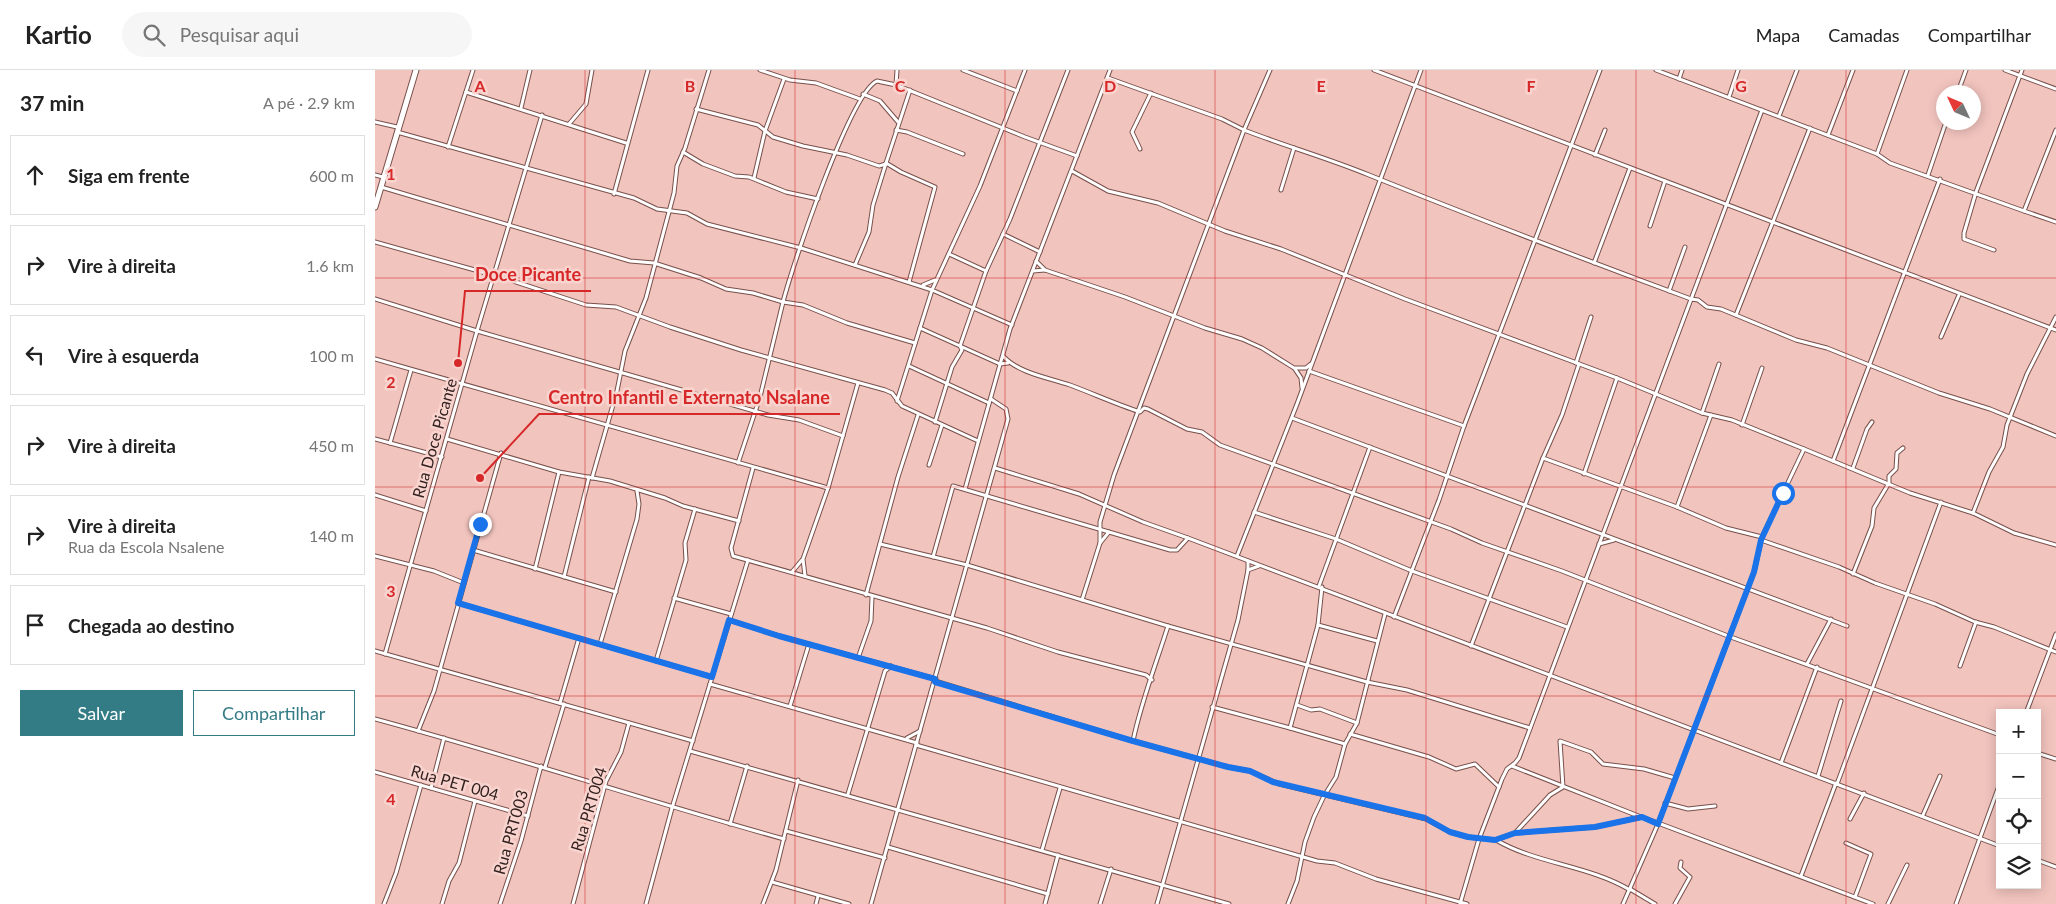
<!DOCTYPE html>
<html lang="pt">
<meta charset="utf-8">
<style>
body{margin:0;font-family:Lato,sans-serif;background:#f6f6f6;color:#222}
.controls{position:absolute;right:15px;bottom:15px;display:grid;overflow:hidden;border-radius:0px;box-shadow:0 2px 12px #0003}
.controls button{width:45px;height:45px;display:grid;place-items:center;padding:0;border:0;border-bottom:1px solid #e0e0e0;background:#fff;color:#222;font:25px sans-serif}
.compass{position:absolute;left:1561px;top:15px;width:45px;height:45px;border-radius:50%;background:#fff;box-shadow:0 2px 12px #0003;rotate:314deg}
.stop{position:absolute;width:15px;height:15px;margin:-11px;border:4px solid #1a73e8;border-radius:50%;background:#fff}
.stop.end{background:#1a73e8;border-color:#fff;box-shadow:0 1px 5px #0008}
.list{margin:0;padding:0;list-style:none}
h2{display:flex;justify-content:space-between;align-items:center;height:65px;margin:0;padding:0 20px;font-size:21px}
h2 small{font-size:16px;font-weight:400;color:#767676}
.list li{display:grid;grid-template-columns:32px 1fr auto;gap:15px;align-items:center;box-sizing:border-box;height:80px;margin:0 10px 10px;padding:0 10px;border:1px solid #e0e0e0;border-radius:0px}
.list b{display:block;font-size:19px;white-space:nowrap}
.list p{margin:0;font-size:16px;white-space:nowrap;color:#767676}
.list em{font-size:16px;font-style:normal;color:#767676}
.actions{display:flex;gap:10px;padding:15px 20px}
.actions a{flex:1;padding:11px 0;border:1px solid #347c85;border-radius:0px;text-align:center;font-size:18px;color:#347c85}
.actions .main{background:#347c85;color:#fff}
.icon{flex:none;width:28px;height:28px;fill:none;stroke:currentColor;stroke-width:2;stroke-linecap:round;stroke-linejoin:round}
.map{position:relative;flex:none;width:1681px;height:834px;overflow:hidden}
header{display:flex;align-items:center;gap:30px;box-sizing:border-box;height:70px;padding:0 25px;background:#fff;border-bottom:1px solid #e0e0e0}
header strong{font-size:24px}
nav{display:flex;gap:28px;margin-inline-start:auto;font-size:18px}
.search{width:350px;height:45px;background:#f6f6f6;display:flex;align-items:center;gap:12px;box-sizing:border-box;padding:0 18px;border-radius:28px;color:#767676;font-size:19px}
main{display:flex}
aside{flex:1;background:#fff}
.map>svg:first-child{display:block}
</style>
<header>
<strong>Kartio</strong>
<div class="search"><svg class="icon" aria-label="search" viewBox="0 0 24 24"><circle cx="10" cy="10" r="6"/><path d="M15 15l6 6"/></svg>Pesquisar aqui</div>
<nav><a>Mapa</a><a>Camadas</a><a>Compartilhar</a></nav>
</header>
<main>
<aside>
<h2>37 min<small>A pé · 2.9 km</small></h2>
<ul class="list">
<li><svg class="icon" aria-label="ahead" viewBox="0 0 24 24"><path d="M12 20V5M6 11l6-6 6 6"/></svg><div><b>Siga em frente</b></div><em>600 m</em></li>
<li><svg class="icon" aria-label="right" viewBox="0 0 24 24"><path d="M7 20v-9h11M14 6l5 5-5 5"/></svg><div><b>Vire à direita</b></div><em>1.6 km</em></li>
<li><svg class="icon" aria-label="left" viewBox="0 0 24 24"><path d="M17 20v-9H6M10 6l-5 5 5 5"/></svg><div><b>Vire à esquerda</b></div><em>100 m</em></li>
<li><svg class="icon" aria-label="right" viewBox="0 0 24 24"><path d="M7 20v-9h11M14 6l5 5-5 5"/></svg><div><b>Vire à direita</b></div><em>450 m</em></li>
<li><svg class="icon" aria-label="right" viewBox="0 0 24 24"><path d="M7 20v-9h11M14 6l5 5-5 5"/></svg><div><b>Vire à direita</b><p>Rua da Escola Nsalene</p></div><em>140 m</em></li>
<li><svg class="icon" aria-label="arrive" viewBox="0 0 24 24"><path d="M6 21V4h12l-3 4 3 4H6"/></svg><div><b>Chegada ao destino</b></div></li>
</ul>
<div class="actions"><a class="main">Salvar</a><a>Compartilhar</a></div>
</aside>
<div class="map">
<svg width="1681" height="834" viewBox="0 0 1681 834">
<rect width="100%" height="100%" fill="#f2c4be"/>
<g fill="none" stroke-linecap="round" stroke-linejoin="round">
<defs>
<g id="street">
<polyline points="385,0 415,10 441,13 485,29"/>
<path d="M522 0 521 15 502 11C475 23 417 197 408 232L428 235 472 253 540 273"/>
<polyline points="588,0 642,21"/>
<polyline points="999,0 1681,260"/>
<polyline points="1281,0 1502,84 1515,93 1649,141 1681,60"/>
<polyline points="1630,0 1681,19"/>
<polyline points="733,8 847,49 869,60 895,0"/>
<polyline points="1304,9 1307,0"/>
<polyline points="521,15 650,67 702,86"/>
<polyline points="91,22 251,73"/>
<polyline points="1583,22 1591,0"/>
<polyline points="488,24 505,31 523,52"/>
<polyline points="1354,27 1363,0"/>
<polyline points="146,38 155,0"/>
<polyline points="321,39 383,55 398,67 428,76 472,85 504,96 511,94"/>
<polyline points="1404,46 1422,0"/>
<polyline points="0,52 22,57"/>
<polyline points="194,54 211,34 217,0"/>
<polyline points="521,60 532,62 588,84"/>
<polyline points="22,62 259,128 282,139 312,143 332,154 426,178 557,220 522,331"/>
<polyline points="1453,65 1478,0"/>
<polyline points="73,77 98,0"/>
<polyline points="765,79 757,62 776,23"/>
<polyline points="308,82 328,94 360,106 374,107 411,122 443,129"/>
<polyline points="1502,84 1532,0"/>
<polyline points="1220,85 1230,60"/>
<polyline points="697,101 733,121 783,133 850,161 906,179 1030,229 1242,308 1327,343 1357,350 1429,379"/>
<polyline points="0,105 8,107"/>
<polyline points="1553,105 1571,52"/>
<polyline points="379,108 390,61 409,9"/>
<polyline points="1565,109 1458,391 1535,423 1598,443 1639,463 1681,475"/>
<polyline points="6,117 255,191 279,193 326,208 351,219 378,223 408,232 385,327 363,393"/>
<polyline points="906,120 919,78"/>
<polyline points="239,124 273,0"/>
<polyline points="1649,141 1681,152"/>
<polyline points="1275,156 1290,111"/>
<polyline points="628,164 665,182"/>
<polyline points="0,172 132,209 211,235 241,237 295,257 366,280 510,320 517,323 527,336 603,371"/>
<polyline points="1619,180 1589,169 1589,163 1601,122 1647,0"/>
<polyline points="574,184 611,201 635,149 693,0"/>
<polyline points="661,191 670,200 750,227 830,258 867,269 887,278 919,298 931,298 936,294"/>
<polyline points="1219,193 1255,98"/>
<polyline points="480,195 494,162 498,135 511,93"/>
<polyline points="658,201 670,200"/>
<polyline points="534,212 560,117 526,102 511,93 535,20"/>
<polyline points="548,215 560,210"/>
<polyline points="1294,221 1310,177"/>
<polyline points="0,229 102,261 279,312 393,345 424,350 468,366"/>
<polyline points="1361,245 1435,58"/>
<polyline points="637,255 557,220 605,116 650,0"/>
<polyline points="545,258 625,294 633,293"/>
<polyline points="1566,267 1584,225"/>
<path d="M628 286C643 303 674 308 695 315 719 324 741 334 765 342L769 338 773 339 812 359 827 362 845 375 1076 459 1107 473 1187 501 1353 566 1625 665"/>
<polyline points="0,289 453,418"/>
<polyline points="1201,293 1216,247"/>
<polyline points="534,296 614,333"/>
<polyline points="920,299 926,308 927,318"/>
<polyline points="934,301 1089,356 1225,0"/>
<polyline points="1327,343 1344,294"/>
<polyline points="917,348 1472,556"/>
<polyline points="560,352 577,297 587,280 585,276 611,201"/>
<polyline points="1367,355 1387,298"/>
<polyline points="0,369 67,387"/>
<polyline points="72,369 184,402 235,411 290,428 308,436 364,451"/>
<polyline points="15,373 36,300"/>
<polyline points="1168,388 1187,345 1204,294"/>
<polyline points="554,395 567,355"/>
<polyline points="378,398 356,478 358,486 612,558 683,582 771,605 777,610"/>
<polyline points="620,398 704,424 768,452 813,468"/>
<polyline points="1478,398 1492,359 1497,352"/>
<polyline points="1209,404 1242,308"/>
<polyline points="217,408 242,321 250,281 271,228 299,123 302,96 310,78 334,0"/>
<polyline points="590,419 635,259 735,0"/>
<polyline points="0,425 51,441"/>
<polyline points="1302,437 1336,345"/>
<polyline points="879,442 961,469 1037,501 1192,557"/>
<polyline points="1598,443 1614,402 1628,377 1632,355 1652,304 1681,247"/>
<polyline points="1386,470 1464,497 1500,513 1560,534 1600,552 1619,557 1681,582"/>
<polyline points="725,473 734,462"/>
<polyline points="505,474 592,495 793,556 992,612 1032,620 1155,658"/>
<polyline points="1224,474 1239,470"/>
<polyline points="98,480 241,522"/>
<polyline points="0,486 59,501 89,513"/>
<polyline points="862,486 922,334 1046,0"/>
<polyline points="558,487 578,416 795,480 802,480 813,468 1625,776"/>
<polyline points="160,499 184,402"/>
<polyline points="873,500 884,496"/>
<polyline points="417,502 427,490"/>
<polyline points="1478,504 1497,456 1499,438 1514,413 1514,406 1521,399 1522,383 1528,378"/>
<polyline points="430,506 428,489 453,418 483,313"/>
<polyline points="189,507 214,407"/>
<polyline points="944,516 995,377"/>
<polyline points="947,517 943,555 1002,571"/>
<polyline points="491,525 523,407 543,345"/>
<polyline points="299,528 356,544"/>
<path d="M707 530 725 473V452L739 405 869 60C910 76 953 88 994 105 1101 148 1208 189 1316 229L1323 230 1332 237 1346 239 1421 270 1452 278 1564 323 1615 339 1681 366"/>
<polyline points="83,533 337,607"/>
<polyline points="1019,547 1064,430 1089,356"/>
<polyline points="354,550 404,566 561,609"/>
<polyline points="225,574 262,449 264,434 262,421"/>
<polyline points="1096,576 1168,388 1302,437 1351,458 1387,467"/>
<polyline points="0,581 318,671"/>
<polyline points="10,584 102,261 167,45"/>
<polyline points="483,588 496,551 497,527"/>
<polyline points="281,591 311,490 310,473 320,439"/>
<polyline points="1432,594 1456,549"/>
<polyline points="1585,596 1601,552"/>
<polyline points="560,611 758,671 853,697 875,701 904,714 1051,749 1075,762 1093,767 1120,770 1140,763 1220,757 1267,747 1498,834"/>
<polyline points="335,614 542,673"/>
<polyline points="185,633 204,568"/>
<polyline points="922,635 936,640 945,639 982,653"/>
<polyline points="415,636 434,574"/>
<polyline points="837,637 915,658 943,555"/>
<polyline points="1651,643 1681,564"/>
<path d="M0 649C137 686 272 731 409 769"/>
<polyline points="915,658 970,674"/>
<polyline points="43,661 59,621 126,383"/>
<polyline points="975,664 1054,687 1081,699 1100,694 1124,717"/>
<polyline points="532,668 545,661"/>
<path d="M758 671C766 632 781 594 793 556"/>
<polyline points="541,675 942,791 960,793 1001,809 1092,834"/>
<polyline points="315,681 854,834"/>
<polyline points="1662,683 1681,689"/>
<polyline points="1406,693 1442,597"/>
<polyline points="1137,696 1266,747"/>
<polyline points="170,697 189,634"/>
<polyline points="0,702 153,746"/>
<polyline points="1443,706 1466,631"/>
<polyline points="1462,714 1566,432"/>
<polyline points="56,718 69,668"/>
<polyline points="473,724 510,601 516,596"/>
<polyline points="1290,733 1313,739 1340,736"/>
<polyline points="1548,745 1565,706"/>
<polyline points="1475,749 1489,723"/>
<polyline points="355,754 372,696"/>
<polyline points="411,761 510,788"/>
<polyline points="1140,763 1175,725 1188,717 1185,671 1216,682 1228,694 1269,699 1300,708"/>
<path d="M1121 770C1162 794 1213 795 1255 820"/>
<polyline points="1471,773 1496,784 1480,827"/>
<polyline points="513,777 673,824"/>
<polyline points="667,780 685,718"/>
<polyline points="1662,790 1681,797"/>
<polyline points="1426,806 1461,713"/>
<polyline points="397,812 474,834"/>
<polyline points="1255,819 1280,834"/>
<polyline points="9,834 21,803 46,715"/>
<polyline points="67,834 74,811 84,793 100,731"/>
<polyline points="125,834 146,771 166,696"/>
<polyline points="198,834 231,711 246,682 254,653"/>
<polyline points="271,834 297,738 373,490"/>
<polyline points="388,834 401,800 423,710"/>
<polyline points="441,834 443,826"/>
<polyline points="496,834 633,349 631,339 616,329"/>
<polyline points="670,834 683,785"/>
<polyline points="725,834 736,799"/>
<polyline points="782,834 863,550 873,500 873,491"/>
<polyline points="913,834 922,811 930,772 939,747 949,726 961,707 970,674 982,653 1010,544"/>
<polyline points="1085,834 1104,769 1127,709 1132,699 1140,693 1144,688 1387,40"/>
<polyline points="1248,834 1283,754 1379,502 1387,467 1429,379 1458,391"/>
<polyline points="1300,834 1315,807 1305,798 1306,792"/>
<polyline points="1513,834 1532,795"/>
<polyline points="1581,834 1625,713"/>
</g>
<polyline id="secondary" points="0,137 41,0"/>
</defs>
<use href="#street" stroke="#77504b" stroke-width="5"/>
<use href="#secondary" stroke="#77504b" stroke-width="7"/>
<use href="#street" stroke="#fff" stroke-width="3"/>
<use href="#secondary" stroke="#fff" stroke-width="5"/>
</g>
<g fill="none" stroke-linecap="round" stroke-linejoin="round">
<polyline stroke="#1a73e8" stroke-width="6" points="105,454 83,533 337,607 354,550 404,566 560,609 560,612 758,671 853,697 875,701 898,712 1050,748 1075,762 1093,767 1120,770 1140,763 1220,757 1267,747 1283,754 1379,502 1386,470 1408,423"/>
</g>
<path fill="none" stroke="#d62828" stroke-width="1" stroke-opacity="0.55" d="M210 0V834M420 0V834M630 0V834M840 0V834M1051 0V834M1261 0V834M1471 0V834M0 208H1681M0 417H1681M0 626H1681"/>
<g text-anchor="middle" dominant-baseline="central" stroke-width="5" stroke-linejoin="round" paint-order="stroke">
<g font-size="16" fill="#32211f" stroke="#f9d4cf">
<text transform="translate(59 368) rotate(-74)">Rua Doce Picante</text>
<text transform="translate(80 712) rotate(16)">Rua PET 004</text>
<text transform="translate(213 739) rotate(-73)">Rua PRT004</text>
<text transform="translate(135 762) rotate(-74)">Rua PRT003</text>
</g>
</g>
<g font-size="16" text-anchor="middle" font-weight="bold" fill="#d62828" stroke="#f9d4cf" stroke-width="5" stroke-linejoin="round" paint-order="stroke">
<text x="105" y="22">A</text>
<text x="315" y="22">B</text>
<text x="525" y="22">C</text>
<text x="735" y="22">D</text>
<text x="946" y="22">E</text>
<text x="1156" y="22">F</text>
<text x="1366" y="22">G</text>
<text x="16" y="110">1</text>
<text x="16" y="318">2</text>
<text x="16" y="527">3</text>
<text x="16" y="735">4</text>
</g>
<path fill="none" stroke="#d62828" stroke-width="2" d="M83 293L90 221H216M105 408L164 344H465"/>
<g fill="#d62828" stroke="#f9d4cf" stroke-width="2">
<circle cx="83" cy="293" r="5"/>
<circle cx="105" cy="408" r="5"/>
</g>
<g font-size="18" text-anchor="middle" font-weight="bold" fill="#d62828" stroke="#f9d4cf" stroke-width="5" stroke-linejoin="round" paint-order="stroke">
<text x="153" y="211">Doce Picante</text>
<text x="314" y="334">Centro Infantil e Externato Nsalane</text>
</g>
</svg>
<div class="controls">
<button>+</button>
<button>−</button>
<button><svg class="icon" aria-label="locate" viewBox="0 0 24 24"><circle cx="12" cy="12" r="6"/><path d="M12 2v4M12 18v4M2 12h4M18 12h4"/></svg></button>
<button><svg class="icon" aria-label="layers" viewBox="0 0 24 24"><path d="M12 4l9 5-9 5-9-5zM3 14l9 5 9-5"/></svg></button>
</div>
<svg class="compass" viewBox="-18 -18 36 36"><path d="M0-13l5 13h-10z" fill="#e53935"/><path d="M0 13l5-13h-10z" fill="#767676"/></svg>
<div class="stop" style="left:1408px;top:423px"></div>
<div class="stop end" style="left:105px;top:454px"></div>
</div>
</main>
